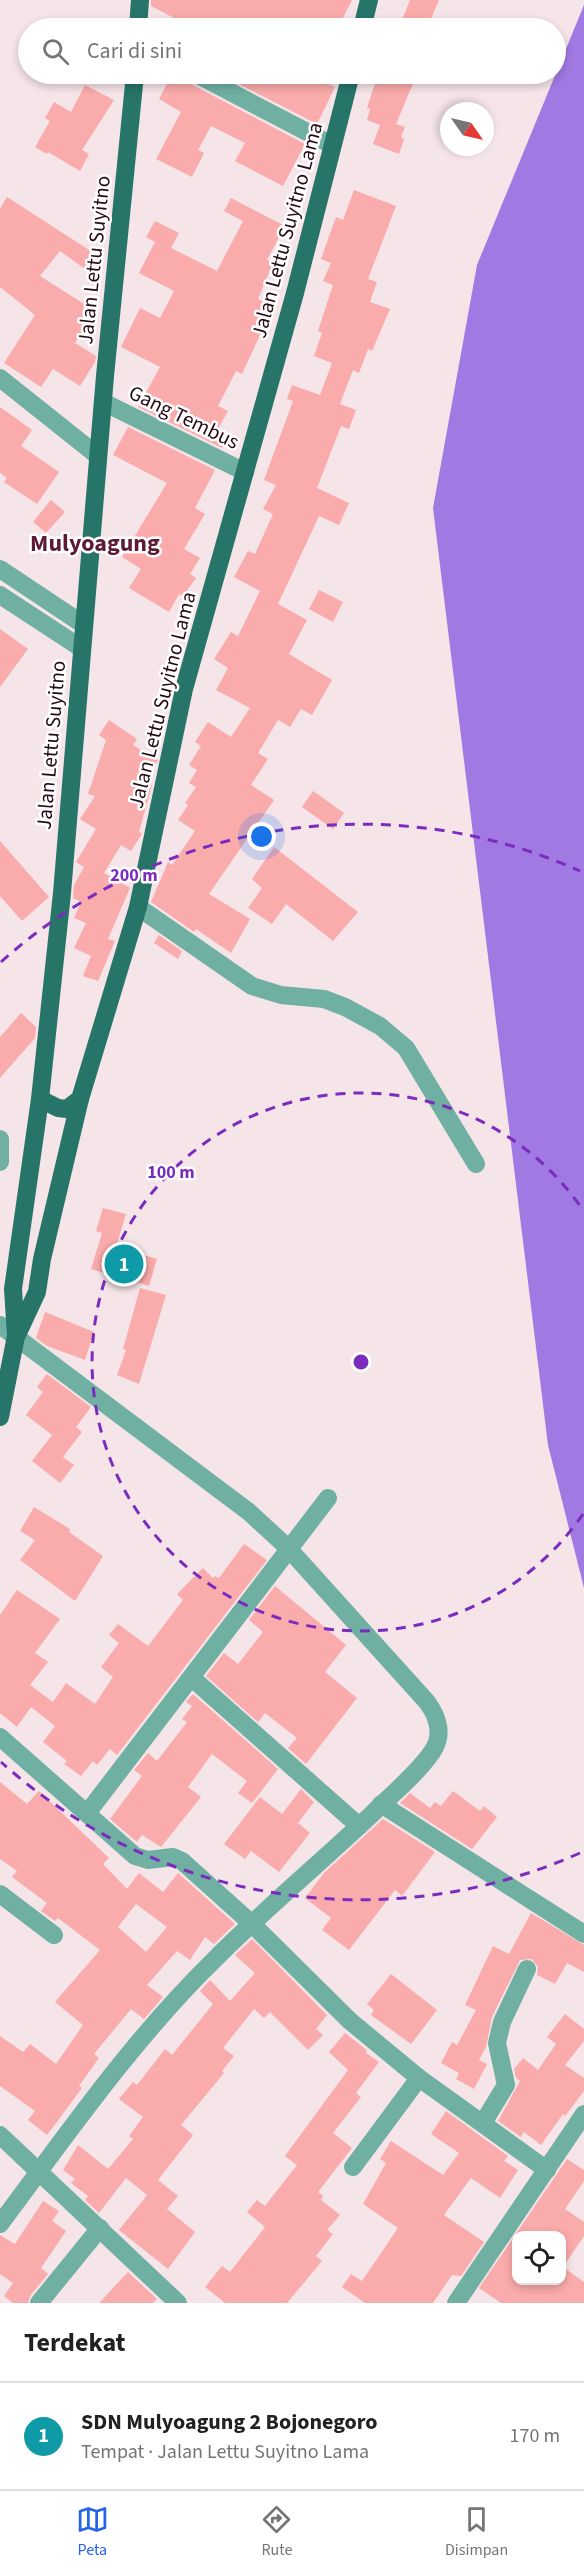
<!DOCTYPE html>
<html lang="id">
<meta charset="utf-8">
<style>
body{margin:0;font-family:"Source Sans 3",sans-serif;background:#f6f6f6;color:#202124}
.controls{position:absolute;right:18px;bottom:18px;display:grid;overflow:hidden;border-radius:12px;box-shadow:0 3px 9px #0003}
.controls button{width:54px;height:54px;display:grid;place-items:center;padding:0;border:0;border-bottom:2px solid #e0e0e0;background:#fff;color:#202124;font:30px sans-serif}
.compass{position:absolute;left:440px;top:102px;width:54px;height:54px;border-radius:50%;background:#fff;box-shadow:0 3px 9px #0003;rotate:124deg}
.you{position:absolute;left:262px;top:837px;width:21px;height:21px;margin:-15px;border:4px solid #fff;border-radius:50%;background:#1a73e8;box-shadow:0 0 0 9px #1a73e833}
.badge{display:grid;place-items:center;width:39px;height:39px;border-radius:50%;background:#2563eb;color:#fff;font-size:20px;font-weight:700}
.pin{position:absolute;translate:-50% -50%;border:3px solid #fff;box-shadow:0 2px 6px #0006}
.list{margin:0;padding:0;list-style:none}
h2{display:flex;justify-content:space-between;align-items:center;height:78px;margin:0;padding:0 24px;font-size:26px}
h2 small{font-size:20px;font-weight:400;color:#757577}
.list li{display:grid;grid-template-columns:39px 1fr auto;gap:18px;align-items:center;box-sizing:border-box;height:108px;padding:0 24px;border-top:2px solid #e0e0e0}
.list b{display:block;font-size:22px;white-space:nowrap}
.list p{margin:0;font-size:20px;white-space:nowrap;color:#757577}
.list em{font-size:20px;font-style:normal;color:#757577}
.icon{flex:none;width:33px;height:33px;fill:none;stroke:currentColor;stroke-width:2;stroke-linecap:round;stroke-linejoin:round}
.map{position:relative;flex:none;width:584px;height:2303px;overflow:hidden}
.search{position:absolute;background:#fff;box-shadow:0 3px 9px #0003;left:18px;right:18px;top:18px;height:66px;display:flex;align-items:center;gap:15px;box-sizing:border-box;padding:0 21px;border-radius:33px;color:#757577;font-size:22px}
.sheet{height:186px;background:#fff}
nav{display:flex;justify-content:space-around;align-items:center;box-sizing:border-box;height:84px;border-top:2px solid #e0e0e0;background:#fff;font-size:16px;color:#757577}
nav a{display:grid;justify-items:center;gap:3px}
nav .on{color:#2563eb}
.map>svg:first-child{display:block}
</style>
<div class="map">
<svg width="584" height="2303" viewBox="0 0 584 2303">
<rect width="100%" height="100%" fill="#f5e4e8"/>
<polygon fill="#a179e2" points="584,5 584,1588 548,1445 433,508 477,265"/>
<g fill="#faabab" fill-rule="evenodd">
<polygon points="151,0 352,0 338,28 225,28 212,22 209,28 193,28 151,6"/>
<polygon points="410,0 439,0 427,28 399,28"/>
<polygon points="172,74 305,144 283,186 235,161 245,143 211,126 198,150 204,153 192,177 156,159 181,112 159,99"/>
<polygon points="235,74 251,74 262,79 264,75 274,80 277,74 309,74 335,87 318,122 315,123 231,80"/>
<polygon points="378,74 417,74 396,124 405,127 401,137 404,139 399,154 373,144 380,125 367,120 370,109 367,108"/>
<polygon points="85,85 114,100 82,150 89,154 80,171 48,152 47,154 35,147 50,121 45,118 54,102 71,112"/>
<polygon points="354,190 396,206 368,279 377,282 370,302 390,309 372,351 368,349 359,373 353,370 340,404 356,410 349,429 341,426 317,488 349,503 339,525 319,516 278,604 307,620 289,654 332,680 312,715 301,709 290,727 278,720 258,753 268,759 251,785 274,800 209,894 250,919 231,953 196,929 194,932 151,902 168,862 172,865 195,831 178,820 188,805 185,803 196,787 189,783 197,770 189,765 201,746 195,742 208,722 231,737 250,708 216,690 228,668 214,659 231,632 238,636 260,591 234,577 248,551 255,554 273,514 263,509 276,485 264,480 293,401 287,399 292,385 320,395 332,363 314,356 322,333 318,331 333,285 323,281 331,263 321,259 336,217 343,220"/>
<polygon points="7,197 103,259 92,274 60,251 40,276 95,311 75,343 96,356 95,362 80,386 53,369 41,387 4,363 35,315 0,287 0,209"/>
<polygon points="231,198 285,226 267,260 273,263 258,299 273,307 242,374 236,371 218,406 228,411 218,429 230,435 222,448 138,407 160,367 121,347 140,308 160,318 174,291 139,273 155,242 146,237 155,221 179,233 171,248 217,271 243,221 224,211"/>
<polygon points="0,407 32,430 21,446 59,472 37,504 4,482 7,478 0,473"/>
<polygon points="128,427 215,470 195,508 205,514 184,549 200,558 190,574 196,578 183,596 179,594 169,612 129,588 141,569 122,557 167,483 113,455"/>
<polygon points="51,500 65,512 46,533 33,522"/>
<polygon points="319,590 343,602 333,622 309,609"/>
<polygon points="0,629 28,649 0,687"/>
<polygon points="109,720 137,739 133,745 158,760 147,782 152,785 139,832 142,834 131,851 121,845 104,873 130,888 108,939 115,941 98,981 83,976 91,956 74,948 86,923 74,918 81,902 73,898 74,885 84,867 76,862 96,829 80,819 95,796 88,794 106,740 99,735"/>
<polygon points="313,791 344,813 333,829 302,807"/>
<polygon points="0,841 49,897 22,921 0,896"/>
<polygon points="274,847 358,912 333,941 286,904 272,924 248,908 262,888 252,879"/>
<polygon points="159,935 182,951 178,959 154,943"/>
<polygon points="21,1013 36,1027 35,1038 0,1078 0,1037"/>
<polygon points="103,1208 126,1214 116,1247 157,1259 149,1286 91,1269 102,1233 96,1231"/>
<polygon points="140,1288 166,1295 139,1384 117,1375 126,1350 123,1349"/>
<polygon points="45,1312 94,1332 85,1360 47,1346 36,1338"/>
<polygon points="47,1374 91,1407 76,1427 82,1432 63,1457 74,1465 60,1483 32,1461 52,1435 26,1415 43,1392 37,1387"/>
<polygon points="34,1507 70,1529 69,1532 103,1556 75,1601 20,1560 35,1540 20,1531"/>
<polygon points="244,1544 267,1560 117,1755 110,1749 97,1765 93,1761 81,1776 64,1764 67,1761 43,1742 55,1726 31,1707 17,1727 0,1713 0,1615 17,1590 60,1619 35,1653 48,1662 30,1685 53,1702 66,1683 95,1704 113,1677 101,1667 119,1643 109,1635 118,1624 148,1646 183,1600 177,1594 203,1568 213,1578 215,1576 219,1578"/>
<polygon points="275,1586 346,1645 325,1672 357,1698 306,1764 288,1748 297,1738 265,1713 258,1722 206,1676 224,1653 238,1664 263,1632 249,1620"/>
<polygon points="193,1694 278,1769 252,1803 238,1793 247,1781 212,1754 188,1787 201,1797 161,1847 142,1835 137,1842 110,1819 142,1776 134,1770 148,1753 157,1761 187,1722 182,1719 192,1706 186,1702"/>
<path d="M0 1782 27 1804 39 1791 109 1858 103 1864 127 1889 139 1873 163 1892 178 1873 235 1924 214 1944 205 1937 190 1960 177 1951 147 1985 163 1997 144 2019 131 2009 94 2054 99 2058 79 2086 82 2088 47 2135 28 2120 35 2111 0 2086V2036L23 2052 30 2044 56 2064 83 2025 55 2002 100 1950 58 1918 55 1921 41 1911 47 1903 12 1877 17 1871 0 1859ZM136 1904 167 1927 146 1952 118 1927Z"/>
<polygon points="301,1789 314,1802 298,1823 310,1833 279,1872 251,1851 245,1859 224,1844 260,1797 282,1814"/>
<polygon points="453,1791 480,1811 484,1806 497,1817 472,1849 400,1803 410,1793 430,1808 435,1802 441,1806"/>
<polygon points="383,1819 435,1852 402,1896 395,1890 349,1950 322,1930 331,1918 305,1898 324,1873"/>
<polygon points="531,1913 584,1945 584,1972 567,1963 555,1984 537,1975 538,1967 532,1959 520,1960 492,2017 486,2047 479,2060 487,2064 474,2089 456,2079 459,2073 441,2063 452,2042 457,2045 476,2010 465,2005 493,1946 509,1954"/>
<polygon points="252,1939 327,2015 316,2029 323,2035 308,2050 270,2012 264,2018 254,2009 223,2048 234,2056 222,2071 224,2073 181,2125 193,2135 158,2180 178,2196 167,2209 195,2232 168,2269 119,2230 147,2195 126,2178 99,2213 85,2200 88,2196 71,2183 75,2179 63,2170 78,2145 108,2169 133,2139 129,2136 143,2117 119,2099 133,2082 137,2085 165,2049 172,2055 213,2004 200,1991 210,1980 230,2001 255,1973 235,1955"/>
<polygon points="391,1974 437,2010 411,2044 371,2015 374,2010 367,2004"/>
<polygon points="565,2014 584,2029 584,2041 565,2065 584,2078 584,2091 565,2116 563,2114 541,2145 524,2132 521,2137 498,2121 520,2081 516,2078 514,2069 523,2058 538,2070 556,2044 547,2037"/>
<polygon points="345,2033 367,2050 366,2053 379,2062 356,2093 361,2097 333,2133 352,2148 318,2192 323,2196 321,2200 340,2215 327,2230 333,2234 316,2256 322,2261 287,2303 225,2303 205,2287 222,2266 230,2272 265,2227 247,2212 257,2200 265,2206 297,2165 285,2156 348,2070 329,2052"/>
<polygon points="446,2111 508,2156 504,2161 518,2170 500,2198 471,2178 444,2215 484,2242 461,2276 452,2275 433,2303 365,2303 342,2287 351,2274 362,2281 398,2228 363,2204 386,2163 380,2159 391,2141 443,2175 459,2153 431,2134"/>
<path d="M567 2159 584 2170V2181L565 2209 584 2222V2236L563 2267 584 2282V2303H501L479 2288ZM516 2235H561V2280H516Z"/>
<polygon points="43,2201 59,2211 52,2221 66,2231 41,2268 48,2274 30,2296 28,2303 13,2303 4,2296 13,2283 0,2274 0,2235 15,2244"/>
<polygon points="128,2272 157,2299 153,2303 99,2303"/>
</g>
<g fill="none" stroke-linecap="round" stroke-linejoin="round">
<g stroke="#6fb0a3" stroke-width="18">
<polyline points="196,74 332,145"/>
<polyline points="0,378 98,456"/>
<polyline points="103,402 245,472"/>
<polyline points="0,569 84,625"/>
<polyline points="0,595 81,648"/>
<polyline points="138,907 252,986 281,995 324,999 345,1007 380,1026 406,1048 476,1164"/>
<polyline points="0,1139 0,1162"/>
<path d="M0 1325 249 1512 288 1548 427 1702C438 1717 444 1735 432 1752 416 1775 392 1794 372 1814 320 1863 265 1909 215 1959 133 2039 68 2133 0 2224"/>
<polyline points="192,1678 359,1826"/>
<polyline points="0,1737 135,1856 148,1860 173,1857 182,1861 251,1923 350,2021 419,2078 547,2170"/>
<polyline points="381,1804 584,1934"/>
<polyline points="88,1812 328,1498"/>
<polyline points="0,1894 54,1935"/>
<polyline points="483,2123 506,2085 497,2043 502,2022 527,1969"/>
<polyline points="0,2135 178,2303"/>
<polyline points="353,2167 419,2078"/>
<polyline points="39,2303 100,2228"/>
<polyline points="456,2303 584,2114"/>
</g>
<g stroke="#267568" stroke-width="18">
<polyline points="138,28 140,0"/>
<polyline points="362,28 369,0"/>
<polyline points="40,1099 58,1108 67,1109 80,1099"/>
<polyline points="17,1335 37,1292 42,1259 80,1099 138,907 184,689 295,293 351,74"/>
<polyline points="0,1417 16,1336 13,1289 40,1099 62,893 105,376 135,74"/>
</g>
</g>
<g fill="none" stroke="#7b2cbf" stroke-width="3" stroke-dasharray="10 8">
<path d="M583 1514A269 269 0 1 1 583 1210"/>
<path d="M580 1853A538 538 0 0 1 1 1762M1 962A538 538 0 0 1 580 871"/>
</g>
<g text-anchor="middle" dominant-baseline="central" stroke-width="5" stroke-linejoin="round" paint-order="stroke">
<g font-size="21" fill="#260914" stroke="#fff">
<text transform="translate(287 230) rotate(-75)">Jalan Lettu Suyitno Lama</text>
<text transform="translate(94 260) rotate(-84)">Jalan Lettu Suyitno</text>
<text transform="translate(184 417) rotate(26)">Gang Tembus</text>
<text transform="translate(162 700) rotate(-76)">Jalan Lettu Suyitno Lama</text>
<text transform="translate(51 745) rotate(-85)">Jalan Lettu Suyitno</text>
</g>
<g font-size="24" font-weight="bold" fill="#5d1a34" stroke="#fff">
<text x="95" y="543">Mulyoagung</text>
</g>
</g>
<circle cx="361" cy="1362" r="9" fill="#7b2cbf" stroke="#fff" stroke-width="3"/>
<g font-size="18" text-anchor="middle" font-weight="bold" fill="#7b2cbf" stroke="#fff" stroke-width="5" stroke-linejoin="round" paint-order="stroke">
<text x="134" y="881">200 m</text>
<text x="171" y="1178">100 m</text>
</g>
</svg>
<div class="controls">
<button><svg class="icon" aria-label="locate" viewBox="0 0 24 24"><circle cx="12" cy="12" r="6"/><path d="M12 2v4M12 18v4M2 12h4M18 12h4"/></svg></button>
</div>
<svg class="compass" viewBox="-18 -18 36 36"><path d="M0-13l5 13h-10z" fill="#e53935"/><path d="M0 13l5-13h-10z" fill="#757577"/></svg>
<div class="you"></div>
<div class="pin badge" style="left:124px;top:1264px;background:#0f9aa8">1</div>
<div class="search"><svg class="icon" aria-label="search" viewBox="0 0 24 24"><circle cx="10" cy="10" r="6"/><path d="M15 15l6 6"/></svg>Cari di sini</div>
</div>
<section class="sheet">
<h2>Terdekat<small></small></h2>
<ul class="list">
<li><span class="badge" style="background:#0f9aa8">1</span><div><b>SDN Mulyoagung 2 Bojonegoro</b><p>Tempat · Jalan Lettu Suyitno Lama</p></div><em>170 m</em></li>
</ul>
</section>
<nav>
<a class="on"><svg class="icon" aria-label="map" viewBox="0 0 24 24"><path d="M3 6l6-2 6 2 6-2v14l-6 2-6-2-6 2zM9 4v14M15 6v14"/></svg>Peta</a>
<a><svg class="icon" aria-label="directions" viewBox="0 0 24 24"><path d="M12 3l9 9-9 9-9-9zM9 14v-3h6M13 9l2 2-2 2"/></svg>Rute</a>
<a><svg class="icon" aria-label="saved" viewBox="0 0 24 24"><path d="M7 4h10v16l-5-4-5 4z"/></svg>Disimpan</a>
</nav>
